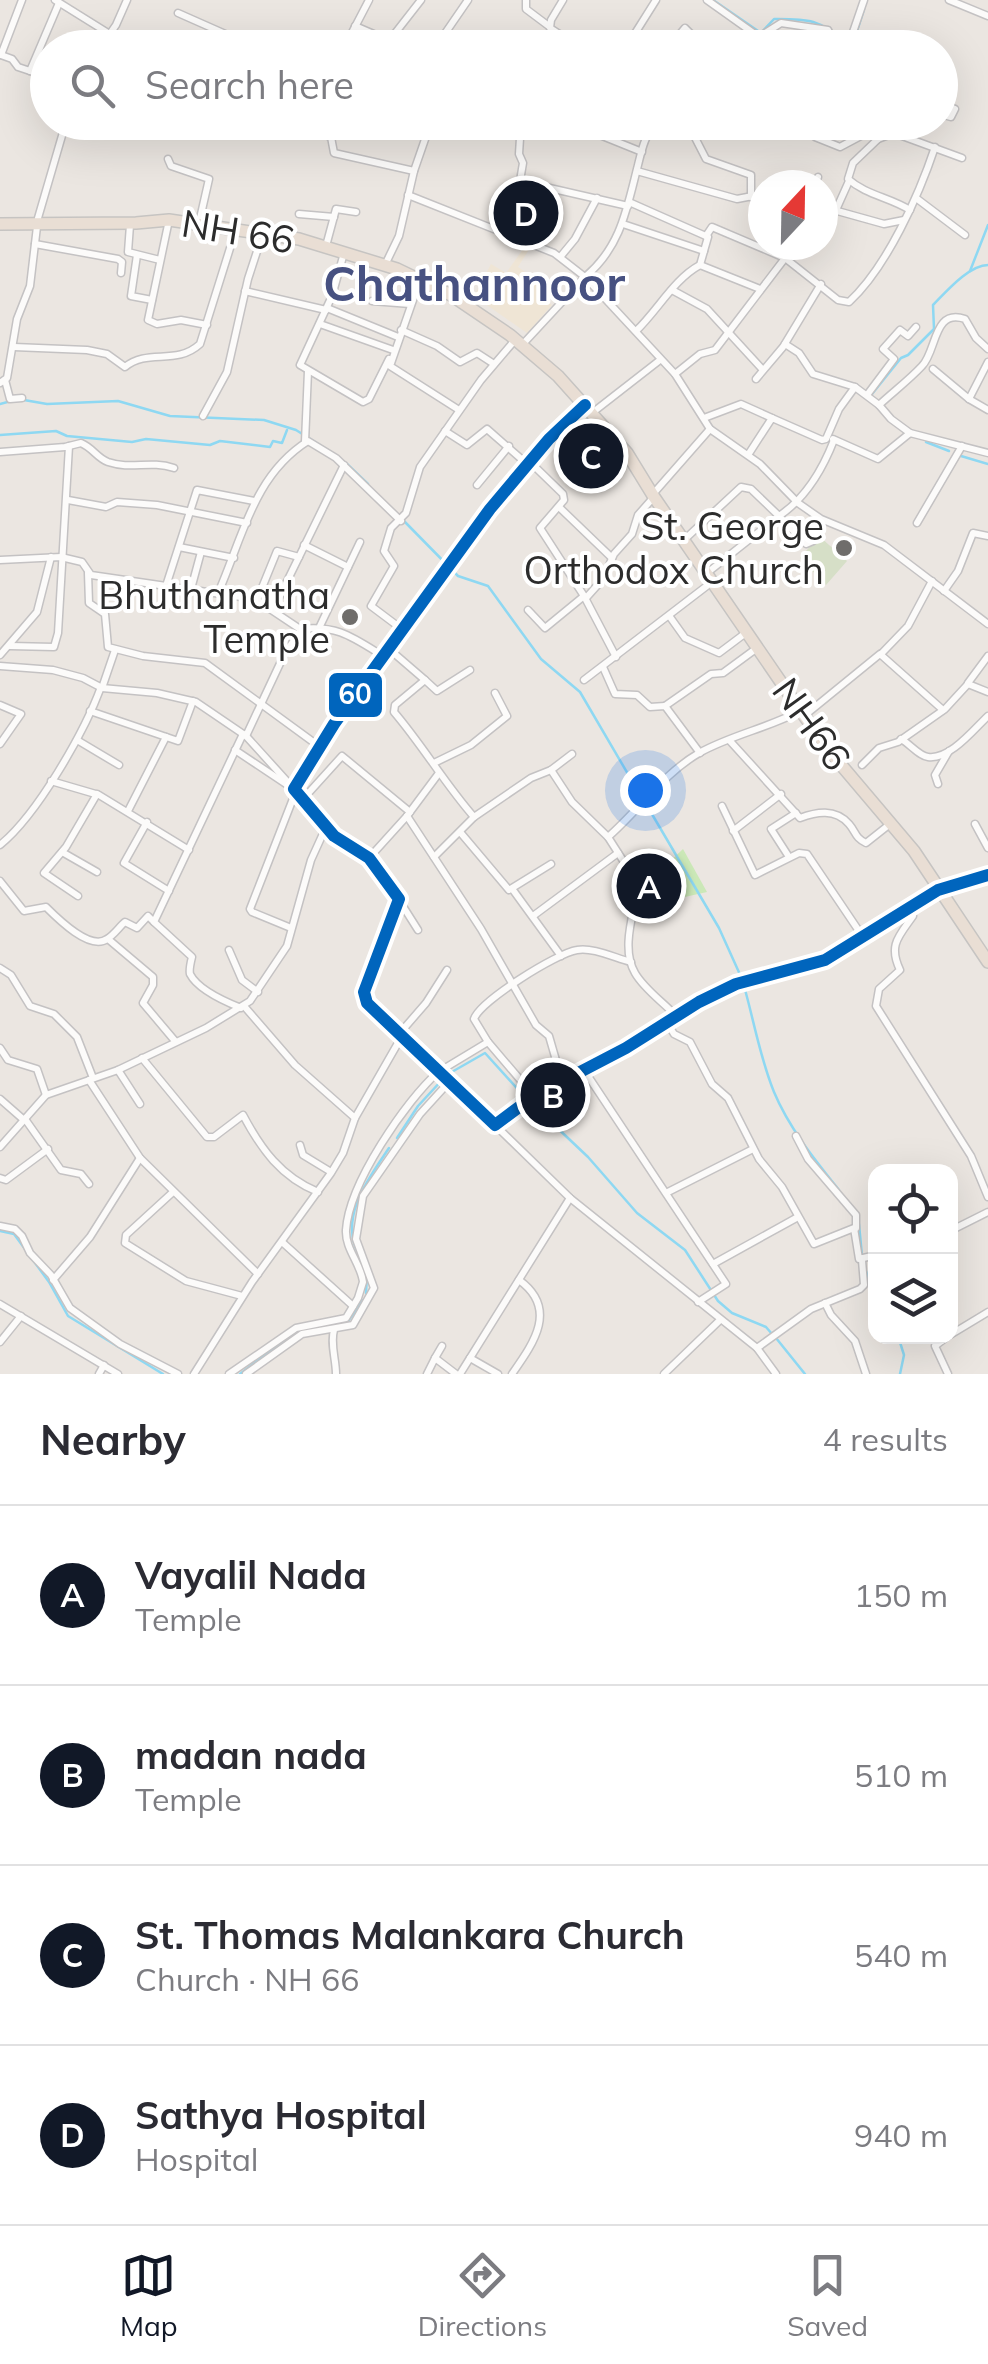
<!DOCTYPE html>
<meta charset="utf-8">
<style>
body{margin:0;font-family:Mulish,sans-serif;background:#f7f7f7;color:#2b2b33}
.controls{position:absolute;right:30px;bottom:30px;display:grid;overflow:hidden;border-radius:20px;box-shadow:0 10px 40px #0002}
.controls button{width:90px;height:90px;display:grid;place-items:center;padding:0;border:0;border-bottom:2px solid #e1e1e2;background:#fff;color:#2b2b33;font:50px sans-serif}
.compass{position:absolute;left:748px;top:170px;width:90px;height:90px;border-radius:50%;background:#fff;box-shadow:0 10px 40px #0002;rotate:22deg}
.you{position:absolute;left:645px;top:790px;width:35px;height:35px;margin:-25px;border:8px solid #fff;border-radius:50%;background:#1a73e8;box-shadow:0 0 0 15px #1a73e833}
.badge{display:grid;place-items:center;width:65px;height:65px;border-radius:50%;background:#111827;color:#fff;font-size:32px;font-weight:700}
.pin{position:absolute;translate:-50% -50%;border:5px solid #fff;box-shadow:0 2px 10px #0006}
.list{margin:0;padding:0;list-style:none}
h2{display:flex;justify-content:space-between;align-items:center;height:130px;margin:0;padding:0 40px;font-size:42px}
h2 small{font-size:32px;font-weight:400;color:#7c7c81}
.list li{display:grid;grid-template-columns:65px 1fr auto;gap:30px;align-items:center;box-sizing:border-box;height:180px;padding:0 40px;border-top:2px solid #e1e1e2}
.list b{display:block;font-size:38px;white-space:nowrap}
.list p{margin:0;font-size:32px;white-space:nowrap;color:#7c7c81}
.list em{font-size:32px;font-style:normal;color:#7c7c81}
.icon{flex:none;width:55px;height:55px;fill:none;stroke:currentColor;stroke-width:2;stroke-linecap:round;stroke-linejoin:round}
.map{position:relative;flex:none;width:988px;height:1374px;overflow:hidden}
.search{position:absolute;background:#fff;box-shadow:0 10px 40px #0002;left:30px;right:30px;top:30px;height:110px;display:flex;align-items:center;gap:25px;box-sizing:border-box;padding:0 35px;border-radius:55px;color:#7c7c81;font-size:38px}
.sheet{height:850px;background:#fff}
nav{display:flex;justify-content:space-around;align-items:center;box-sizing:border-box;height:140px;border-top:2px solid #e1e1e2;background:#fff;font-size:28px;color:#7c7c81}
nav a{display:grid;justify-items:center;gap:5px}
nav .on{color:#111827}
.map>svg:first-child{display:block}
</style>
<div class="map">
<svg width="988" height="1374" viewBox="0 0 988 1374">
<rect width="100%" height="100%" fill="#ebe6e1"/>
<polygon fill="#efe5d5" points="526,245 530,248 518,267 554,292 547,301 552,305 527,333 474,296 491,264 506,273"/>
<polygon fill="#cbe8b7" points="683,849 707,892 676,899 660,871"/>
<polygon fill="#d6dfc7" points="819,536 847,561 826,585 800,558"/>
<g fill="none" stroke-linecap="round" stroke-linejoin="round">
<g stroke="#8ed8f2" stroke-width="2.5">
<path d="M713 0 761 33 774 19C804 19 823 18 841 43"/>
<polyline points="856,34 864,9"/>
<polyline points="970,271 988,225"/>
<path d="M872 394 901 358 908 355 934 329 933 305C946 292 969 265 988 265"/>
<polyline points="24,400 47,404 118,401 170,416 264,420 296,430 334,454"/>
<polyline points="0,404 11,401"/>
<polyline points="0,435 56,431 67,436 132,442 146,439 210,445 220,441 270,447 273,441 282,443 287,430"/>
<polyline points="926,442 949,451"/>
<polyline points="961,456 988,464"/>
<polyline points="347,464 368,484"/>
<polyline points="404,521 458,576 488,586 541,659 580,692 642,798"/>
<polyline points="646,804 719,928 742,979"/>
<path d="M744 986C754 1021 760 1058 774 1092 789 1128 815 1160 839 1190"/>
<polyline points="450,1073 485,1053 524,1096"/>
<polyline points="531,1103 588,1157 637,1213 685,1250 718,1301 732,1313 766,1327 772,1334"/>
<polyline points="397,1138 418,1106 442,1080"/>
<polyline points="859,1224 862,1256"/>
<polyline points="0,1231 14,1234 49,1282 68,1316 163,1374"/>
<path d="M358 1253C339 1216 369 1178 389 1148"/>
<polyline points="866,1271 876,1303"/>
<polyline points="366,1293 367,1275"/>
<polyline points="346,1324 363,1300"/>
<polyline points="898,1336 904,1355 900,1374"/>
<polyline points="776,1338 805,1374"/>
<polyline points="240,1374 294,1333 315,1329"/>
</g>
<defs>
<g id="minor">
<polyline points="55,0 108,33"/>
<polyline points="526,0 526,9 550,27"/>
<polyline points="563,0 551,20 550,28 581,48"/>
<polyline points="707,0 759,37 781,23 828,30 837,48"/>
<polyline points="949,0 988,16"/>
<polyline points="178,13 257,48"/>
<polyline points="355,26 406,48"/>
<polyline points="389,41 421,0"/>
<polyline points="100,48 116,25 127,0"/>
<polyline points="344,48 369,0"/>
<polyline points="431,48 446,32 468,0"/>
<polyline points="644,48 634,40 634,35 656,0"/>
<polyline points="668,48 685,28 705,48"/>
<polyline points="778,48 802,48"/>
<polyline points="841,48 852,35 864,0"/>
<polyline points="1,55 22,0"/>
<polyline points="1,55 12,59 18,67 48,77"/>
<polyline points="30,71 59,3"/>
<polyline points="940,103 955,109 951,117 940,114"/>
<polyline points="283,122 331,137 334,153 414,171"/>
<polyline points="552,122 585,129 642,152"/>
<polyline points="687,122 706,159 751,175 751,197"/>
<polyline points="796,122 815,137 840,147 872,130"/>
<polyline points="866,122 878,139 894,133 962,158"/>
<polyline points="889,133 903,122"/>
<path d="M878 139 853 163 848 179C866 195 889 197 910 210"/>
<polyline points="168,159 171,166 209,179 199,223"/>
<polyline points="637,171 737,199 763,194"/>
<polyline points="519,181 628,206"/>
<polyline points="815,185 818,177"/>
<path d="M408 195 554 253 585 277C621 247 627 208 638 165 642 149 645 134 657 122"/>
<polyline points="916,198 965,235"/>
<path d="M629 202 708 237 700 265C674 279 658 310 636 331"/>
<polyline points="823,207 884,224 904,220"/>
<polyline points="836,210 849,181"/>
<polyline points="299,214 334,217"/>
<polyline points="169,220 148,320 157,324 181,320 207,325"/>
<polyline points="623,224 704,251"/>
<polyline points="130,225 128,252 160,260"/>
<polyline points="511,234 523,163 519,154 521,122"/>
<path d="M706 236 712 227 785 258 838 300 849 302C887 267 919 195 935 147"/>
<polyline points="35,244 118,259 122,262 121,273"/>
<polyline points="326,246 336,209 356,212"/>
<polyline points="344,253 332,296 300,365 363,402 369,399 389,359"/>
<polyline points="137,255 131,296 152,300"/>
<polyline points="561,256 575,239 597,198"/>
<polyline points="385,265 399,236 414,171 431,122"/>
<polyline points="700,265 760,289"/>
<polyline points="420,280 390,366 459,410"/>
<polyline points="672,290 707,309 763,370"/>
<polyline points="245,291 326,310"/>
<polyline points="372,301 410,304"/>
<polyline points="327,308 398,337"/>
<polyline points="320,324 393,350"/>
<polyline points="401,330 437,346 460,362 477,353 494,364"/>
<polyline points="785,344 799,353 813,374 855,387"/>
<polyline points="522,345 585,277 675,374 710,429 760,464 798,503 821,519 884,545 988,624"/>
<path d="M14 347 87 350 107 354 125 367C148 348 176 366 200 344L236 229"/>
<polyline points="933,369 969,399 988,410"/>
<polyline points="675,374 700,354 715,350 795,245"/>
<polyline points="756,379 783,347 821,284"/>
<polyline points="5,380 10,399 22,398"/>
<polyline points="0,383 7,378 17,319 30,286 38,218 66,122"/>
<polyline points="867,395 894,359 883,349 900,330 908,336 916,327"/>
<polyline points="969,399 988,362"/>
<polyline points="585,405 549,439 490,509 334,724 294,789 334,836 369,858 399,899 364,992 367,1003 495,1125 534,1096 626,1048 699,1002 736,984 825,960 938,890 988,875"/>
<polyline points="879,405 891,419 910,433"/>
<polyline points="592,413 660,360"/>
<polyline points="203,416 227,372 248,279 263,233"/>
<polyline points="704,418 741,404 772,418"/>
<polyline points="445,431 467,445 487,429 527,464"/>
<polyline points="833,439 878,459 910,433 988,453"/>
<polyline points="305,442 308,371"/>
<path d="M0 452 65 447 81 443C93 448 97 458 108 462 132 470 149 460 174 468"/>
<path d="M748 455 772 418 822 440 826 439 839 409 855 387 879 405C893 392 909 380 922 366 937 351 933 308 965 319L976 338 988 349"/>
<polyline points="477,485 509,446"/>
<polyline points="653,494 710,429"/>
<polyline points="68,500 106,507 117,502 157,505 247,523"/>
<polyline points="559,507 612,558"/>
<polyline points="917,523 962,446"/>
<path d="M685 539 741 487 751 489 779 516C806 498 822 471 834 440"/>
<polyline points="304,545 348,567"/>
<polyline points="179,547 234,558"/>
<path d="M0 560 61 557 82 562 91 575 255 599 300 629C337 625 351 636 383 656"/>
<polyline points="88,573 89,603 105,614 108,647 143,656 205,663 320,747"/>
<polyline points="707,573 779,516 806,544 813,541"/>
<polyline points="166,586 197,490 254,501"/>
<polyline points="191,589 201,552"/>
<path d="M219 591C243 536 254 475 308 441L336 458 401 521"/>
<polyline points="944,591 958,571 973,533 988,536"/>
<polyline points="584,596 616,657"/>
<polyline points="586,598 603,579 614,554 632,534 638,515 653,498"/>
<polyline points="257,600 277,551 299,557"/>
<polyline points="273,610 344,465"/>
<polyline points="528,610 545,628 584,596 540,528 564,500 563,494 529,461"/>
<polyline points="670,617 685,638 719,653 747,632"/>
<polyline points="320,626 360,542"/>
<polyline points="403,630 371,606 394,566 384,551 391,528 406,513 420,467 481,380 515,340"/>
<polyline points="10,646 54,647 58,633 69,446"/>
<path d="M389 649 425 680 395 705 394 712C423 746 445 784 474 817L531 778 551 770 572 802 608 837 638 884C635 911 620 947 635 973 644 989 663 1002 675 1015"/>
<polyline points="882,653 908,626 932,581"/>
<polyline points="0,655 37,612 51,557"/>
<polyline points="0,666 53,670 83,678 102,688 157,693 196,702 246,736 294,789"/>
<polyline points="603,667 615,694 637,695 650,707 665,706 700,753"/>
<polyline points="425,680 437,691 470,670"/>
<polyline points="584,680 712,582"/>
<polyline points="968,683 988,656"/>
<polyline points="102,688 115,650"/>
<polyline points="0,705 21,714 0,744"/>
<polyline points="665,706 711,674 723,673 757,648"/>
<polyline points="90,711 178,741 193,701"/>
<polyline points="804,716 880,654 943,710"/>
<polyline points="246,736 284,655 301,630"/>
<path d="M901 739C910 744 919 756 928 757 950 760 974 729 988 716"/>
<polyline points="77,740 119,765"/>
<path d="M730 741 800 818C816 812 835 808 849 824 856 832 855 838 866 843L890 824"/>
<polyline points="235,750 289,786"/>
<polyline points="434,763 471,745 507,716 495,693"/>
<polyline points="862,765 879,748 898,742 945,709 968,684 988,692"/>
<polyline points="551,770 572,754"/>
<polyline points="51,781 99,795 189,850"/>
<polyline points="938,784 935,775 949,751"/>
<polyline points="304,798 342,756 410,812"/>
<polyline points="722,806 755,875 799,853 807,854 863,937"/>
<polyline points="128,811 166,737"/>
<polyline points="407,816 481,929 536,1025 549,1036 562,1081"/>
<polyline points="147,822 124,863 169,891"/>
<polyline points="975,824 988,848"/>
<polyline points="733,831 781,794"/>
<polyline points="460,832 509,890 551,864"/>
<path d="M608 837C639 810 663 774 699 753 731 735 768 728 800 711"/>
<path d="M0 845C37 815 84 733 101 687"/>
<polyline points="62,852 97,872"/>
<polyline points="434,857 474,817"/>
<polyline points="789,857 771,829 796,813"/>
<polyline points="369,858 407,816 439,773"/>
<path d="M0 881 24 911 46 907C58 919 90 951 107 939 114 935 119 927 125 922L137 928 148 916 154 922"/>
<polyline points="513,890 561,956"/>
<polyline points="78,896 44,873 66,847 97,794"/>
<polyline points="399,900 418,930"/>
<path d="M910 908 913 916C899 936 888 945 900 970L879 989 876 1006 971 1156 988 1197"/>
<polyline points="533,916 618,853"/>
<polyline points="291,928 252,912 250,909 296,791"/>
<polyline points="108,939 153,977 153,985 143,1003 175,1041"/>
<polyline points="229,950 242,980 258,992"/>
<polyline points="0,968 11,975 30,1006 54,1014 77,1037 93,1078"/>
<polyline points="244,1006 295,1065 355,1118"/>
<path d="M241 1008C226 1002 198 990 190 974 189 970 191 961 192 957L154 922 243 734"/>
<polyline points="666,1021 674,1034 690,1042 712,1084 728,1098 759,1159 782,1187 814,1244 854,1228 859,1259 876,1255"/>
<polyline points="400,1033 426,1003 447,970"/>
<polyline points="0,1048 8,1060 37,1069 46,1095"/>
<path d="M142 1058 207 1137H214L243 1115C261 1149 281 1177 318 1192"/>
<polyline points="118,1070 140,1104"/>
<polyline points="584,1070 726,1284 698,1302"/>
<polyline points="440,1071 488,1042"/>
<polyline points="89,1080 140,1158 258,1274"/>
<path d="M534 1096 488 1042 474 1019C480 1001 557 953 577 950 593 947 615 958 631 962"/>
<polyline points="0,1099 24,1120"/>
<polyline points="25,1119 61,1170 81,1174 89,1184"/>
<polyline points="495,1125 570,1198 757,1348 776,1374"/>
<polyline points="796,1136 808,1159 856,1215 856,1228"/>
<polyline points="300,1145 303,1155 331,1172"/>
<polyline points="0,1147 46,1095 118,1070 206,1028 250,1001 287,946 311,860 326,827"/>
<polyline points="0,1178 6,1180 48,1149"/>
<polyline points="173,1192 126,1235 125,1243 186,1281 242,1296"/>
<polyline points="666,1193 753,1149"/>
<polyline points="0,1226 15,1229 22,1236 30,1253 51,1275 70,1308 120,1344 178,1374"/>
<polyline points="950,1231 988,1212"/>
<polyline points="282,1242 353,1306"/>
<polyline points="713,1264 798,1217"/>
<polyline points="53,1280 90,1237 140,1158"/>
<polyline points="825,1303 831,1315 855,1341 866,1374"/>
<polyline points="0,1304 118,1374"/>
<path d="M334 1330C330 1344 336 1359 336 1374"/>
<polyline points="950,1335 988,1312"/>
<polyline points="0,1342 21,1316"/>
<polyline points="757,1348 811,1309 860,1289 864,1285 862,1260"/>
<polyline points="435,1358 442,1346"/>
<polyline points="470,1358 498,1374"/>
<polyline points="99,1374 104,1365"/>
<polyline points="194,1374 252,1282 331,1173 343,1153 355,1118 402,1036"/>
<path d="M229 1374 296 1328 346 1318 358 1298 363 1282C361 1264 345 1249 346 1230 349 1183 405 1102 440 1070"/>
<polyline points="246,1374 302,1334 353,1325 374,1288 356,1239 363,1196 420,1114 450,1081"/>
<polyline points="427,1374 435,1358 456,1374"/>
<polyline points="460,1374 570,1198"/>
<path d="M512 1374C533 1344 559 1309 519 1280"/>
<polyline points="664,1374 719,1321"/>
<polyline points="948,1374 935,1346 948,1336"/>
</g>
<polyline id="highway" points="0,224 136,223 169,220 299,239 397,269 451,295 510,335 558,376 627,453 654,497 800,710 831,753 914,851 988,962"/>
</defs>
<use href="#minor" stroke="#c4c2c3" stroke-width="9"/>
<use href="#highway" stroke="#c6c4c2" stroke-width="14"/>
<use href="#minor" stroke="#fcfbfa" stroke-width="6"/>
<use href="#highway" stroke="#e9ded4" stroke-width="11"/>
<defs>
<polyline id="bus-1" points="585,405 549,439 490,509 334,724 294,789 334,836 369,858 399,899 364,992 367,1003 495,1125 534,1096 626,1048 699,1002 736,984 825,960 938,890 988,875"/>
</defs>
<use href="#bus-1" stroke="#fff" stroke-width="20"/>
<use href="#bus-1" stroke="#0065bd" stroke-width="12"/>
</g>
<g fill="#6f6d6b" stroke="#fff" stroke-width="4">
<circle cx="844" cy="548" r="10"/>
<circle cx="350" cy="617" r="10"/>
</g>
<g text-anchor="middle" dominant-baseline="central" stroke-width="8" stroke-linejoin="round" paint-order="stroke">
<g font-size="38" fill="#2c2c2c" stroke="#fff">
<text transform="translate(238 231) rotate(9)">NH 66</text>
<text transform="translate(812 724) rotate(54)">NH66</text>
</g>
<g font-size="38" fill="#2c2c2c" stroke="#fff" text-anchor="end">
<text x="824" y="526">St. George<tspan x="824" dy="44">Orthodox Church</tspan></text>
<text x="330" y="595">Bhuthanatha<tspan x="330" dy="44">Temple</tspan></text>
</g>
<g font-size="48" font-weight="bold" fill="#475181" stroke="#fff">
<text x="474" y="283">Chathannoor</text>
</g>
</g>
<rect stroke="#fff" stroke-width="4" x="327" y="671" width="57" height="48" rx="10" fill="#0065bd"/>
<g font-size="28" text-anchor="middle" font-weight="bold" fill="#fff">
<text x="355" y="704">60</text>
</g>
</svg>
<div class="controls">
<button><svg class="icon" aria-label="locate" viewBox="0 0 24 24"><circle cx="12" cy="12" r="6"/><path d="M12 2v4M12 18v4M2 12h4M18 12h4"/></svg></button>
<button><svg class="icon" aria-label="layers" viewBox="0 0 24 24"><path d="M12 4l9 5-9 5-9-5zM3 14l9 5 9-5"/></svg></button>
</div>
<svg class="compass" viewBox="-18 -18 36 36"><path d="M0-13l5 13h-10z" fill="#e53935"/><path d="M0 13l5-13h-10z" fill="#7c7c81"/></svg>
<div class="you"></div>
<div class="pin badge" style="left:649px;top:886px">A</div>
<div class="pin badge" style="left:553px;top:1095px">B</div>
<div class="pin badge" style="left:591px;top:456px">C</div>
<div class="pin badge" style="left:526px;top:213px">D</div>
<div class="search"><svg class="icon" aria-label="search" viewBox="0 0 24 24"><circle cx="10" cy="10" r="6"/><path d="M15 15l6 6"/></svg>Search here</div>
</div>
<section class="sheet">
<h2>Nearby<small>4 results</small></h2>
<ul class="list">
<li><span class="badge">A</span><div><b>Vayalil Nada</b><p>Temple</p></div><em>150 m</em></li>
<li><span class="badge">B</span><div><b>madan nada</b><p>Temple</p></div><em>510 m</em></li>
<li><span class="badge">C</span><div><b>St. Thomas Malankara Church</b><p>Church · NH 66</p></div><em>540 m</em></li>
<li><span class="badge">D</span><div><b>Sathya Hospital</b><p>Hospital</p></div><em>940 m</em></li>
</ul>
</section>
<nav>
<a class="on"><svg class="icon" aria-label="map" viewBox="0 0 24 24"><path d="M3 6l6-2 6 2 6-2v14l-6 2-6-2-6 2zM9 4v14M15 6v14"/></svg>Map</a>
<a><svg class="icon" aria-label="directions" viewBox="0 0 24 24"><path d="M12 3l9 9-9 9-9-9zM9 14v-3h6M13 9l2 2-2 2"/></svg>Directions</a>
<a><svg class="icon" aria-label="saved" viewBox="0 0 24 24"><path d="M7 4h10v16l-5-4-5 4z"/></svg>Saved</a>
</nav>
